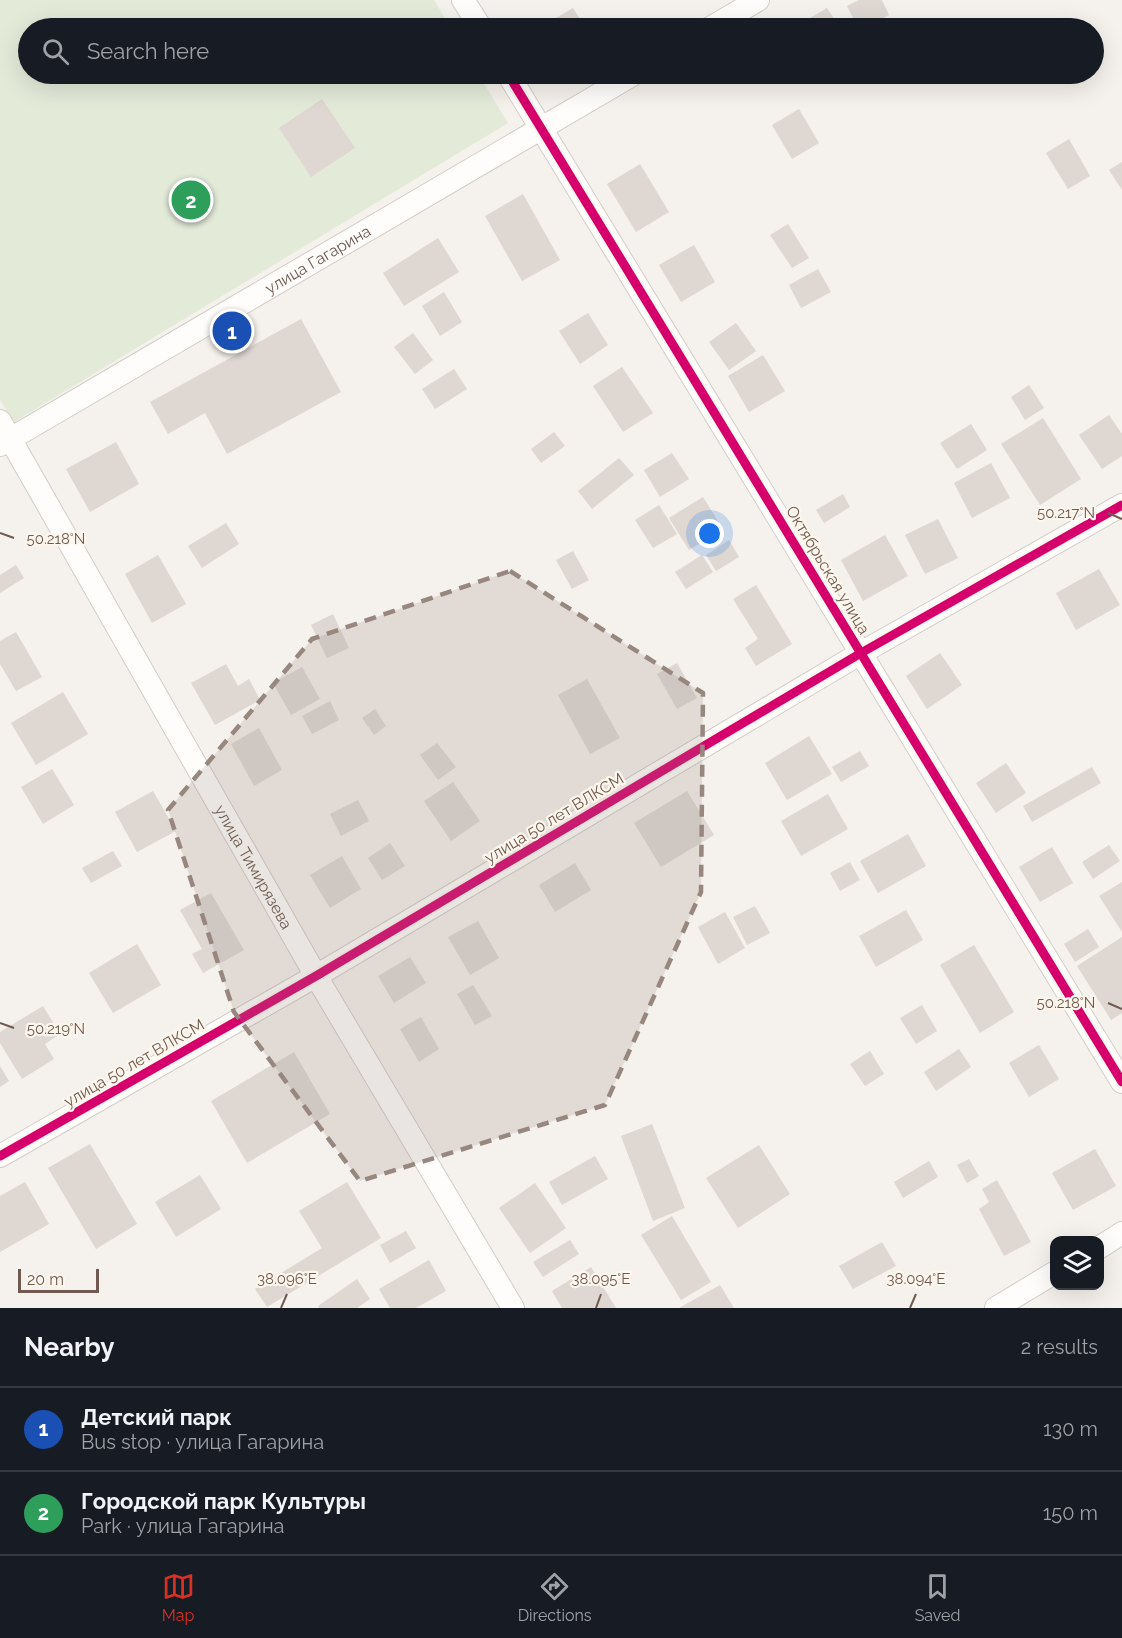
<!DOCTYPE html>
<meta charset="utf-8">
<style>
body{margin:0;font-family:Raleway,sans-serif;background:#242831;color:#f1f3f6}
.controls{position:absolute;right:18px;bottom:18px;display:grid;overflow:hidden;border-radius:12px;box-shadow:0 6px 24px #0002}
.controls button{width:54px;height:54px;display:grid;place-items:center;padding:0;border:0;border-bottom:2px solid #363941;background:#171b24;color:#f1f3f6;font:30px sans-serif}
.scale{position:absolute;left:18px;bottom:15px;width:81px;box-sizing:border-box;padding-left:6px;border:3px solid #705a4f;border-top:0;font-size:16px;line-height:21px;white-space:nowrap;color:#705a4f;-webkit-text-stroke:4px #fdf6ed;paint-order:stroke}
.you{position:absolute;left:710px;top:534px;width:21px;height:21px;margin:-15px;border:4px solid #fff;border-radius:50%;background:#1a73e8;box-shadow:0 0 0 9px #1a73e833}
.badge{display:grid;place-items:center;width:39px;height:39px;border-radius:50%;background:#d93025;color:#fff;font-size:20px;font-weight:700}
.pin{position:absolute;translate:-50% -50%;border:3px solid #fff;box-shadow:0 2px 6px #0006}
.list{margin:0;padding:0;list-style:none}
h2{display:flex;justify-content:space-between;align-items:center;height:78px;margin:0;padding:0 24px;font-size:26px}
h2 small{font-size:20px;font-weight:400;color:#9ea1a6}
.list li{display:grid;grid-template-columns:39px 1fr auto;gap:18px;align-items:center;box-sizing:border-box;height:84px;padding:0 24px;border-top:2px solid #363941}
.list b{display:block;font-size:22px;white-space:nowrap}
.list p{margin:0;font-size:20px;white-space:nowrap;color:#9ea1a6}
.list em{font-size:20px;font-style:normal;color:#9ea1a6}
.icon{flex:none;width:33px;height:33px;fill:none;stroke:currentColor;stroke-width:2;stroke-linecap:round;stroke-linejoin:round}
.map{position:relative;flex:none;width:1122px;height:1308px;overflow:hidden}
.search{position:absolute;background:#171b24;box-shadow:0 6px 24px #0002;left:18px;right:18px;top:18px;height:66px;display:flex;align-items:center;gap:15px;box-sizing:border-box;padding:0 21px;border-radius:33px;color:#9ea1a6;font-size:22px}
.sheet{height:246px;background:#171b24}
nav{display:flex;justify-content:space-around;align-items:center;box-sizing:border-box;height:84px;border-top:2px solid #363941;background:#171b24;font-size:16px;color:#9ea1a6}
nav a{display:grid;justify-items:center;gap:3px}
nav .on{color:#d93025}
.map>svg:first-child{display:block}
</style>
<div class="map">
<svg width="1122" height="1308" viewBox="0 0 1122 1308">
<rect width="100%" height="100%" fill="#f5f1ec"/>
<polygon fill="#e3ead8" points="0,0 434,0 451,28 28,28 28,74 478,74 508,123 14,422 0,400"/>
<g fill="#ded7d2">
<polygon points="859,0 882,0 889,15 863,28 858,28 847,6"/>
<polygon points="573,8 586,28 539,28"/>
<polygon points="827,8 840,28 793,28"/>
<polygon points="322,99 355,148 311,177 279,128"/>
<polygon points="799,109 819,143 792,159 772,125"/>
<polygon points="1069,139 1090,176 1068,189 1046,153"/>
<polygon points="1122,162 1122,190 1109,170"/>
<polygon points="640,164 669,212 636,232 607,184"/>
<polygon points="523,194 560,260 522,281 485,216"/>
<polygon points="788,224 809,258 792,268 770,235"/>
<polygon points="438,238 459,272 404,306 383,273"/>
<polygon points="694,245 715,282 681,302 659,265"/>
<polygon points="818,269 831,292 801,308 789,285"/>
<polygon points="444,292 462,322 440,336 422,306"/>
<polygon points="588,313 608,345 580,364 559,331"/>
<polygon points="301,319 341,392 227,454 205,413 168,434 150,402"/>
<polygon points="736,323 756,351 729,370 709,342"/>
<polygon points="413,333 433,360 415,374 394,347"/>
<polygon points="763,355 785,391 749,412 728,376"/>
<polygon points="622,367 653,413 623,432 593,386"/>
<polygon points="454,369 467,389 435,409 422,389"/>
<polygon points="1029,385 1044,408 1025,420 1011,397"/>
<polygon points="1109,415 1122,434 1122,456 1102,469 1079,435"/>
<polygon points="1043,418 1081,479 1040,505 1001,444"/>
<polygon points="971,424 987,450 957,469 940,443"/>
<polygon points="554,432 565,446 541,463 531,449"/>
<polygon points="116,442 139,484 90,512 66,469"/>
<polygon points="672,453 689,479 660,497 644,470"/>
<polygon points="619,458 634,475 592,509 578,491"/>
<polygon points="991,463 1010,498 972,518 954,483"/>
<polygon points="843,494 850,507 824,523 816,510"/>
<polygon points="703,497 723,529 689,550 669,518"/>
<polygon points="659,505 677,534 653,548 635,520"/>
<polygon points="938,519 958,558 925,574 905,535"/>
<polygon points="226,523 239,544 202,568 188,546"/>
<polygon points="885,535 908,576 863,601 841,560"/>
<polygon points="729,540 739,557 716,571 706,555"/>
<polygon points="573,551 589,580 572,589 556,560"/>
<polygon points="158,555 186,604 152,623 125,574"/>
<polygon points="702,555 713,572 686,589 675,572"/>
<polygon points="16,565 24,578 0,593 0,575"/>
<polygon points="1099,569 1120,605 1076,630 1056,593"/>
<polygon points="756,585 792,644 756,666 745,648 758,639 733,599"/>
<polygon points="333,614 349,648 327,658 311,625"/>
<polygon points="16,632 42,677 16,691 0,664 0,641"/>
<polygon points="940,653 962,685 927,709 906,676"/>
<polygon points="677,663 697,698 677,709 657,674"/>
<polygon points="226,664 238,686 249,679 260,700 215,725 191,683"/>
<polygon points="302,667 320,699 291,715 273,683"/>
<polygon points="587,679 620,738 590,754 558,695"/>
<polygon points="63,692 88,734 36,765 11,723"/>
<polygon points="330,701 339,720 312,734 302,716"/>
<polygon points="375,709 386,726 374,735 362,718"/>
<polygon points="259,728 282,770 254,786 231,744"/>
<polygon points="809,736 832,774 787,800 765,763"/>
<polygon points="437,743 456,767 438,780 420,755"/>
<polygon points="860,751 869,766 841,782 832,767"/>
<polygon points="1006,763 1026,793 996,813 976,783"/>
<polygon points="1092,767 1101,783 1032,822 1023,806"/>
<polygon points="52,769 74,805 43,824 21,787"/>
<polygon points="453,782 480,821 451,841 424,801"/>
<polygon points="153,791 176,831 137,852 115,812"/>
<polygon points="687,791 714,835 661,867 634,823"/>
<polygon points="828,794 848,829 801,856 781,821"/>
<polygon points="358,800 369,821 341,836 330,814"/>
<polygon points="908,834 926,866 878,893 860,861"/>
<polygon points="390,843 405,866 382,880 368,858"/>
<polygon points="1109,845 1120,861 1093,879 1082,862"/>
<polygon points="1052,847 1073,883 1040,902 1019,867"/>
<polygon points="113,851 122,866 91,883 82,868"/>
<polygon points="342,856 361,889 330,908 310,875"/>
<polygon points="850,862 860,880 840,891 830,873"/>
<polygon points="575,863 591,890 555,912 539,885"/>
<polygon points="1122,882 1122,932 1099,896"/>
<polygon points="211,893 244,950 203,973 192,954 202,949 180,910"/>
<polygon points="755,906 770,933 747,945 733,917"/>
<polygon points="906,910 923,940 876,967 859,936"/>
<polygon points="725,912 745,948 718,964 698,927"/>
<polygon points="478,921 499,958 470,975 448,937"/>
<polygon points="1088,929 1099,947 1075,962 1064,944"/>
<polygon points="1122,937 1122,1013 1111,1020 1077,966"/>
<polygon points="137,944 161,985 113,1013 89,973"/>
<polygon points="974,945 1014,1012 980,1033 940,965"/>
<polygon points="410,957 426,983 394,1003 378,976"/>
<polygon points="473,985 492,1016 475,1025 457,994"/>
<polygon points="922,1005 937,1031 916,1044 900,1018"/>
<polygon points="43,1006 60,1034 45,1044 54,1059 22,1079 0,1043 0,1032"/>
<polygon points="421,1017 439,1049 419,1062 400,1029"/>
<polygon points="1039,1045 1059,1079 1029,1097 1009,1063"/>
<polygon points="959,1049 971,1067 936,1091 924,1072"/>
<polygon points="870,1051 884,1074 865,1086 850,1064"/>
<polygon points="294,1052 330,1114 247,1163 211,1101"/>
<polygon points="0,1066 9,1081 0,1087"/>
<polygon points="652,1124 685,1208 653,1221 621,1136"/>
<polygon points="90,1144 137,1224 96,1249 48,1168"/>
<polygon points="759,1145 790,1194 738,1228 706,1178"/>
<polygon points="1095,1149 1116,1186 1073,1210 1052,1173"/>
<polygon points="595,1156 608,1179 562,1205 549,1182"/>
<polygon points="969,1159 979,1176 967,1183 957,1165"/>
<polygon points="929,1161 938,1177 903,1198 894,1182"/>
<polygon points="200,1175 221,1209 176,1237 155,1202"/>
<polygon points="997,1180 1031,1242 1004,1256 979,1209 989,1202 982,1189"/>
<polygon points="25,1182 49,1224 0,1252 0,1196"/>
<polygon points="347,1182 381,1238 267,1307 255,1289 322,1248 299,1211"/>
<polygon points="535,1183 566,1228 530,1253 499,1208"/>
<polygon points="672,1216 711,1282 681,1300 641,1235"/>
<polygon points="406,1231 416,1248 390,1263 380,1245"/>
<polygon points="570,1240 579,1254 543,1277 533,1262"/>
<polygon points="882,1242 896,1266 853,1289 839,1266"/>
<polygon points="429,1260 446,1291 416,1308 390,1308 379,1289"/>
<polygon points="591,1267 616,1308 562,1308 552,1291"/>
<polygon points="357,1279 370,1299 357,1308 319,1308 318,1306"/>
<polygon points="720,1285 734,1308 679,1308"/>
</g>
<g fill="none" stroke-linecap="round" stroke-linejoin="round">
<defs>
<g id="street">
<polyline points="463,0 481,28"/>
<polyline points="710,28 758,0"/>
<polyline points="508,74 1122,1082"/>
<path id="s1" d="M0 421 316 976 513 1308"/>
<path id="s2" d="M0 445 634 74"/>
<polyline points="0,1156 316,976 861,653 1122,505"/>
<polyline points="1100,1247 1122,1233"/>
<polyline points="996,1308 1054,1273"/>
</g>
</defs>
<use href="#street" stroke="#d2cdc7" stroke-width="24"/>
<use href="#street" stroke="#fefdfc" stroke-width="22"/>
<defs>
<g id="cycleway">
<polyline points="508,74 1122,1082"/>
<polyline points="0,1156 316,976 861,653 1122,505"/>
</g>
</defs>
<use href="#cycleway" stroke="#fdf6ed" stroke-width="13"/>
<use href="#cycleway" stroke="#d6006c" stroke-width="9"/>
</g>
<path fill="#98877e" fill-opacity="0.2" stroke="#98877e" stroke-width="4.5" stroke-dasharray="12 8" stroke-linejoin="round" d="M510 571 703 693 701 892 605 1105 360 1181 234 1012 168 810 312 639Z"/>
<path fill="none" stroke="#705a4f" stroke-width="2" d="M1108 513 1122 519M0 533 14 538M1108 1003 1122 1009M0 1023 14 1028M281 1308 287 1294M596 1308 601 1294M910 1308 916 1294"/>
<g text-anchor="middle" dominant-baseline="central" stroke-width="4.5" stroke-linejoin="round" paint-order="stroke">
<g font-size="16" fill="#705a4f" stroke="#fdf6ed">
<text stroke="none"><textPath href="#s2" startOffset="368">улица Гагарина</textPath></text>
<text transform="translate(828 570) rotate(59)">Октябрьская улица</text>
<text transform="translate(554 818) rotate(-31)">улица 50 лет ВЛКСМ</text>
<text stroke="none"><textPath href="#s1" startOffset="513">улица Тимирязева</textPath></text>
<text transform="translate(134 1063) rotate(-30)">улица 50 лет ВЛКСМ</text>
</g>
</g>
<g font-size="15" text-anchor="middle" fill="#705a4f" stroke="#fdf6ed" stroke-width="4.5" stroke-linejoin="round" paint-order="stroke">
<text x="1066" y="518">50.217°N</text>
<text x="56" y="544">50.218°N</text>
<text x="1066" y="1008">50.218°N</text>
<text x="56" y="1034">50.219°N</text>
<text x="287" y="1284">38.096°E</text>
<text x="601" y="1284">38.095°E</text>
<text x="916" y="1284">38.094°E</text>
</g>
</svg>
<div class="controls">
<button><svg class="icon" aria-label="layers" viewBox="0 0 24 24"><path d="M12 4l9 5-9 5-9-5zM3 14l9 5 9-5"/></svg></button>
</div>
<div class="scale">20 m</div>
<div class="you"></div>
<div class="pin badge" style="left:232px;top:331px;background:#1a4fb4">1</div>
<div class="pin badge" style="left:191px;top:200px;background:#2e9e5b">2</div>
<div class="search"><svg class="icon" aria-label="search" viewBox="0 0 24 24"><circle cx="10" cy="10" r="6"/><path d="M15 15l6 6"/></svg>Search here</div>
</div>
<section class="sheet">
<h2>Nearby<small>2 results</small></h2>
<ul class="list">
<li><span class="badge" style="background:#1a4fb4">1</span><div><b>Детский парк</b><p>Bus stop · улица Гагарина</p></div><em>130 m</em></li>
<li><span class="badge" style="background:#2e9e5b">2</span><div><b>Городской парк Культуры</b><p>Park · улица Гагарина</p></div><em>150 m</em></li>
</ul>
</section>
<nav>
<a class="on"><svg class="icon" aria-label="map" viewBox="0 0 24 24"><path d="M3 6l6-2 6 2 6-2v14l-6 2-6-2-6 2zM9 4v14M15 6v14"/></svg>Map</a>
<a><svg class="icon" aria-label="directions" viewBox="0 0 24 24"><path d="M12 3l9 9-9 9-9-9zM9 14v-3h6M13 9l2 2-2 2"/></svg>Directions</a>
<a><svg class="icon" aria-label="saved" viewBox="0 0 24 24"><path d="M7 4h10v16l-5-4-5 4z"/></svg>Saved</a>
</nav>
